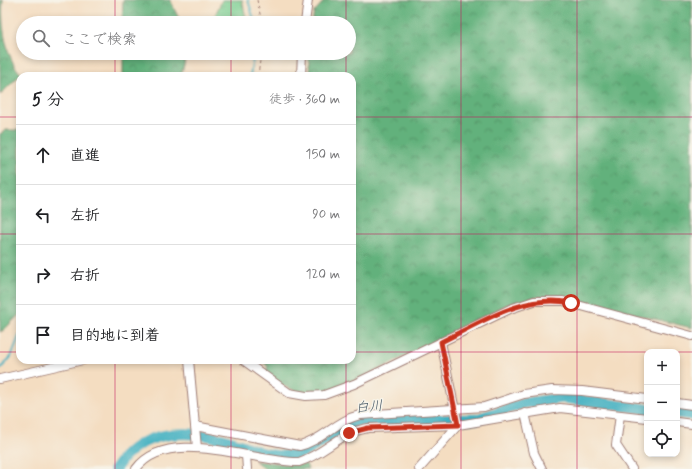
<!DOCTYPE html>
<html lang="ja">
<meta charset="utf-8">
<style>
body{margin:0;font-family:Mynerve,"Klee One",sans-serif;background:#f6f6f6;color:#202124}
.controls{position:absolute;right:12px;bottom:12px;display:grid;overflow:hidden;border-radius:8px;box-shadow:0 2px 6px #0003}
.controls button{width:36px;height:36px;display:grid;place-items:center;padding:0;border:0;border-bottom:1px solid #e0e0e0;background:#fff;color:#202124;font:20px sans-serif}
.stop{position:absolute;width:12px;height:12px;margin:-9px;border:3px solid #c8321e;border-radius:50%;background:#fff}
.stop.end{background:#c8321e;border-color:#fff;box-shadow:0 1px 4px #0008}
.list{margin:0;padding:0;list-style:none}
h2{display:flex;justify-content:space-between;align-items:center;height:52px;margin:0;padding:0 16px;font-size:17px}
h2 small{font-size:13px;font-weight:400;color:#757577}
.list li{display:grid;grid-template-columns:26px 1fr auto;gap:12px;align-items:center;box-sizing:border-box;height:60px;padding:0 16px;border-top:1px solid #e0e0e0}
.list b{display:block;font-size:15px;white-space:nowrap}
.list em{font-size:13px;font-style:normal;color:#757577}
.icon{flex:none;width:22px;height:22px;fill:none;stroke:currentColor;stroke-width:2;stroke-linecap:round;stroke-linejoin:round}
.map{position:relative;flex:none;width:692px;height:469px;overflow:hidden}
.search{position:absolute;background:#fff;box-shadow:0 2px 6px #0003;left:16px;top:16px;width:340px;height:44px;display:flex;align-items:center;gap:10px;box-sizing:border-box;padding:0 14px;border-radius:22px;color:#757577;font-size:15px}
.panel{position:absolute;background:#fff;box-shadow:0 2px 6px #0003;left:16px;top:72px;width:340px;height:292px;border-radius:12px}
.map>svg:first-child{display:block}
</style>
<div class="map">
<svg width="692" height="469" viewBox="0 0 692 469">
<defs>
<pattern id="grass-tufts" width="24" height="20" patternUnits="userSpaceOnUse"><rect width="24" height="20" fill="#79ce91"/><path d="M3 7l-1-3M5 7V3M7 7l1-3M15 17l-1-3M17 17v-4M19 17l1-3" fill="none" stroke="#6ab07d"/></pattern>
<pattern id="forest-crowns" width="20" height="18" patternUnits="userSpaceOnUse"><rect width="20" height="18" fill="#62b17b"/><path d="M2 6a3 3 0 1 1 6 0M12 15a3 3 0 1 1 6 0" fill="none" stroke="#538f65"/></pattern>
</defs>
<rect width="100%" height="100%" fill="#f7f3e8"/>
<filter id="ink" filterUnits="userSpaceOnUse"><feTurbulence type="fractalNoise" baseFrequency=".025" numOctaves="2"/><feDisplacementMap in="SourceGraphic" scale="8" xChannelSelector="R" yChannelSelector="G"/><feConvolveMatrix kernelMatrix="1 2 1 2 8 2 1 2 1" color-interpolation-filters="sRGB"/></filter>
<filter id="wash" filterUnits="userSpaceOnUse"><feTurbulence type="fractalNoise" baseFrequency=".012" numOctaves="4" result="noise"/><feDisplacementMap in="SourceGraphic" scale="16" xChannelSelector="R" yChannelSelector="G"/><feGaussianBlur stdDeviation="0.9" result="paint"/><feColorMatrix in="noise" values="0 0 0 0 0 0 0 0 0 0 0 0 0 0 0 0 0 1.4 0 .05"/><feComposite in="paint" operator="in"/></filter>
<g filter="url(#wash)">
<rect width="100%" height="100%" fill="#f4ddc1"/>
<polygon fill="url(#grass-tufts)" stroke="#62765e" points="222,0 242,0 247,23 212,22"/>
<g fill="url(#forest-crowns)" stroke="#566853">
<path d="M0 0H3C1 23 5 57 21 74L0 95Z"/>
<polygon points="123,0 170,0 181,23 122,23"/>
<polygon points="325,0 692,0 692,328 563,297 536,297 506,305 378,370 328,392 312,393 297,391 281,385 264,373 268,367 261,360 352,360 352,76 310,76 308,53 349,53 349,23 312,23 314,12"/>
<polygon points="123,53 187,53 181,76 123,76"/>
<polygon points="6,130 20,130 20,314 4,330 0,332 0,134"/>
<polygon points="255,461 297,465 306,464 308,469 265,469"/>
</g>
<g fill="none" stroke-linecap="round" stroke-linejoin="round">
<g stroke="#43b0c1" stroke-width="2">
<polyline points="248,0 255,23"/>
<polyline points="250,76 254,53"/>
<polyline points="0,369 11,357 20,334"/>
</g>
<g stroke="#43b0c1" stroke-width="11">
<polyline points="677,413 692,415"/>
<path d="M115 469C119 464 123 457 128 453 157 427 202 431 235 443 252 448 264 456 282 456 313 456 329 432 357 421L477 419 525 403 563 398 647 409"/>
</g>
</g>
</g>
<g filter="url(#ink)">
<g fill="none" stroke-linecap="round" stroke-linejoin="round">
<defs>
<g id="minor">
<polyline points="305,23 308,0"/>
<polyline points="301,76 302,53"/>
<polyline points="441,342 458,425"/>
<polyline points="189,360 197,448"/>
<polyline points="243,360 289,393 306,396 324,395 354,384 510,309 534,301 563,301 692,336"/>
<polyline points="0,379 83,360"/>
<polyline points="677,403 692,405"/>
<polyline points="525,413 534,453 542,469"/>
<polyline points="620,415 616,445 632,469"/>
<polyline points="677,422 692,424"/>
<path d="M195 426 300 446C323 440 337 420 360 415L484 407 524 394 552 390 582 391 647 399"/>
<polyline points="246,455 247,469"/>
<path d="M136 469C168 425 255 463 299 462 327 453 338 433 368 428L458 425 560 408 647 418"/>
<polyline points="419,469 458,425"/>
</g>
</defs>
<use href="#minor" stroke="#9f7e76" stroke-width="10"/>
<g stroke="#9f7e76" stroke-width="1" stroke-dasharray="3 3" stroke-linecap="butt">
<polyline points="257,0 262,23"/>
<polyline points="258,76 261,53"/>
</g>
<use href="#minor" stroke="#fff" stroke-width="8"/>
</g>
</g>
<g fill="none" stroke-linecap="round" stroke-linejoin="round" filter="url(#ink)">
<path stroke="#c8321e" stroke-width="5" d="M349 433 368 428 458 425 441 342C482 322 524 293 571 303"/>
</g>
<path fill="none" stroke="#c2185b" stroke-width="1" stroke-opacity="0.55" d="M115 0V23M231 0V23M346 0V23M461 0V469M577 0V469M115 53V76M231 53V76M346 53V76M0 117H20M352 117H692M0 234H20M352 234H692M0 352H20M352 352H692M115 360V469M231 360V469M346 360V469"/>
<g text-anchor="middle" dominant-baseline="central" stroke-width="3" stroke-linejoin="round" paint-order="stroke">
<g font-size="14" font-style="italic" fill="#475967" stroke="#f7f3e8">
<text transform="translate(369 407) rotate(-5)">白川</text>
</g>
</g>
</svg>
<div class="controls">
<button>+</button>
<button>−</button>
<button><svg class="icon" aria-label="locate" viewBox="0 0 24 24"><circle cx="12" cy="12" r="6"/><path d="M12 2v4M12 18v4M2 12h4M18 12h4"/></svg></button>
</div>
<div class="stop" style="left:571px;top:303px"></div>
<div class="stop end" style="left:349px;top:433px"></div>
<div class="search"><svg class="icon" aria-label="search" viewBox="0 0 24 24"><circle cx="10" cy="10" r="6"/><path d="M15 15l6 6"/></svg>ここで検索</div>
<section class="panel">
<h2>5 分<small>徒歩 · 360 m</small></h2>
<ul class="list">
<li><svg class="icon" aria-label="ahead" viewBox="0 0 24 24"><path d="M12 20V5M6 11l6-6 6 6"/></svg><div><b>直進</b></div><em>150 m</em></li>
<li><svg class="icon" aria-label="left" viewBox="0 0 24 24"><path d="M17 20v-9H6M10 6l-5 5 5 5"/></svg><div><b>左折</b></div><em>90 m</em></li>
<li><svg class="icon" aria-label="right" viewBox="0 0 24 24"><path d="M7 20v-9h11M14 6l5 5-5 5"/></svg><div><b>右折</b></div><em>120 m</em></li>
<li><svg class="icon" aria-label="arrive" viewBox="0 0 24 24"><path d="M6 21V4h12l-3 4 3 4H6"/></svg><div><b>目的地に到着</b></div></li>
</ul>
</section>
</div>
